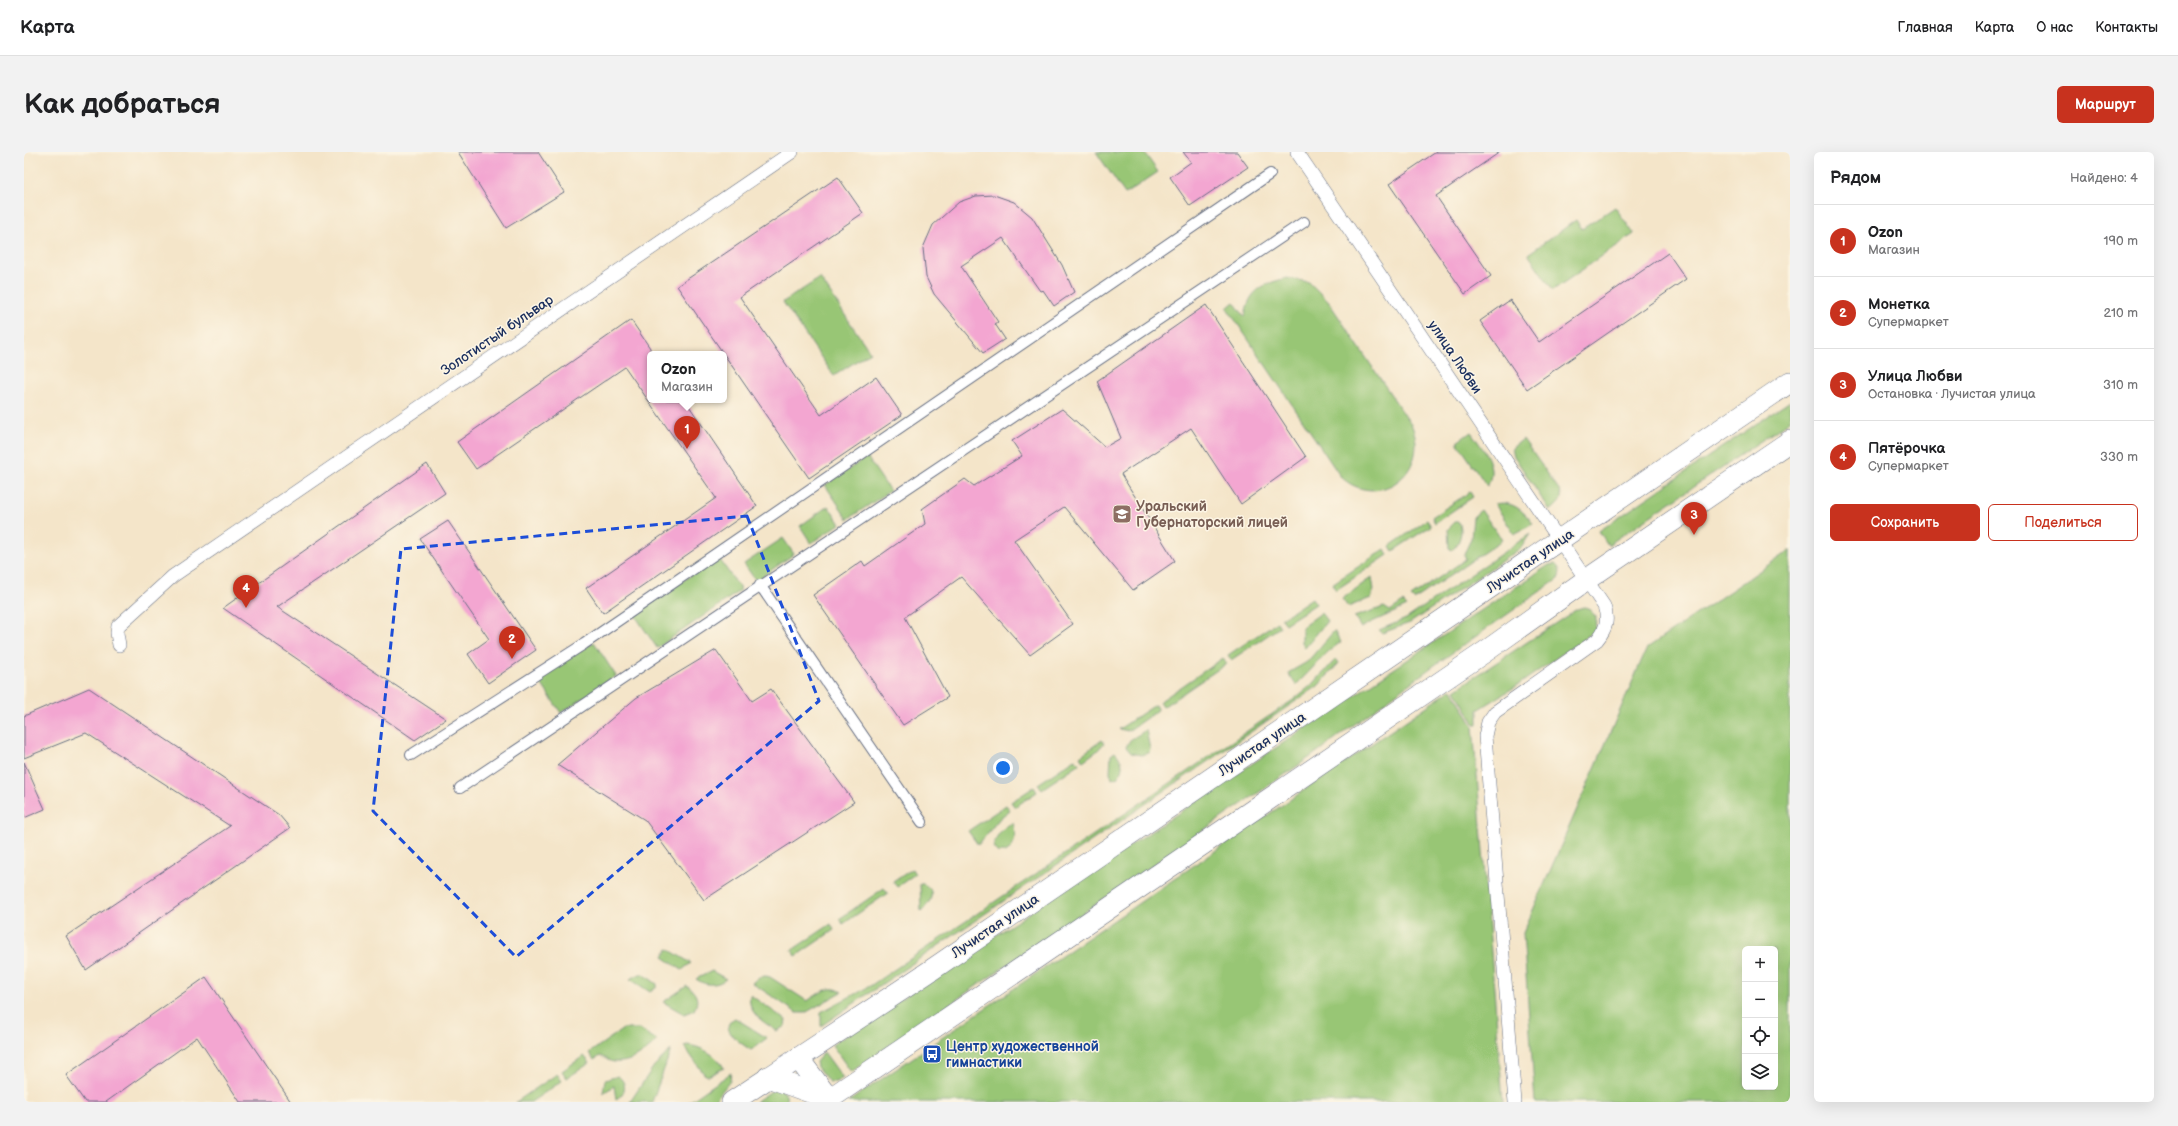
<!DOCTYPE html>
<html lang="ru">
<meta charset="utf-8">
<style>
body{margin:0;font-family:"Balsamiq Sans",sans-serif;background:#f2f2f2;color:#202124}
.controls{position:absolute;right:12px;bottom:12px;display:grid;overflow:hidden;border-radius:6px;box-shadow:0 4px 16px #0002}
.controls button{width:36px;height:36px;display:grid;place-items:center;padding:0;border:0;border-bottom:1px solid #e0e0e0;background:#fff;color:#202124;font:20px sans-serif}
.you{position:absolute;left:979px;top:616px;width:14px;height:14px;margin:-10px;border:3px solid #fff;border-radius:50%;background:#1a73e8;box-shadow:0 0 0 6px #1a73e833}
.badge{display:grid;place-items:center;width:26px;height:26px;border-radius:50%;background:#c8321e;color:#fff;font-size:13px;font-weight:700}
.pin{position:absolute;translate:-50% -33px;filter:drop-shadow(0 1px 2px #0008)}
.pin::after{content:'';position:absolute;top:21px;width:14px;height:12px;background:inherit;clip-path:polygon(0 0,100% 0,50% 100%)}
.popup{position:absolute;left:623px;top:199px;width:80px;height:52px;box-sizing:border-box;display:grid;place-content:center;border-radius:6px;background:#fff;filter:drop-shadow(0 1px 3px #0005);font-size:13px;white-space:nowrap;color:#757577}
.popup b{font-size:15px;color:#202124}
.popup::after{content:'';position:absolute;left:50%;top:100%;margin-left:-8px;border:8px solid transparent;border-top-color:#fff}
.list{margin:0;padding:0;list-style:none}
h2{display:flex;justify-content:space-between;align-items:center;height:52px;margin:0;padding:0 16px;font-size:17px}
h2 small{font-size:13px;font-weight:400;color:#757577}
.list li{display:grid;grid-template-columns:26px 1fr auto;gap:12px;align-items:center;box-sizing:border-box;height:72px;padding:0 16px;border-top:1px solid #e0e0e0}
.list b{display:block;font-size:15px;white-space:nowrap}
.list p{margin:0;font-size:13px;white-space:nowrap;color:#757577}
.list em{font-size:13px;font-style:normal;color:#757577}
.actions{display:flex;gap:8px;padding:12px 16px}
.actions a{flex:1;padding:9px 0;border:1px solid #c8321e;border-radius:6px;text-align:center;font-size:14px;color:#c8321e}
.actions .main{background:#c8321e;color:#fff}
.icon{flex:none;width:22px;height:22px;fill:none;stroke:currentColor;stroke-width:2;stroke-linecap:round;stroke-linejoin:round}
.map{position:relative;flex:none;width:1766px;height:950px;overflow:hidden;border-radius:6px}
header{display:flex;align-items:center;gap:24px;box-sizing:border-box;height:56px;padding:0 20px;background:#fff;border-bottom:1px solid #e0e0e0}
header strong{font-size:19px}
nav{display:flex;gap:22px;margin-inline-start:auto;font-size:14px}
.intro{display:flex;align-items:center;justify-content:space-between;box-sizing:border-box;height:96px;padding:0 24px}
h1{margin:0;font-size:28px}
.button{padding:10px 18px;border-radius:6px;background:#c8321e;color:#fff;font-size:14px;font-weight:700}
main{display:flex;gap:24px;padding:0 24px}
aside{flex:1;background:#fff;border-radius:6px;box-shadow:0 4px 16px #0002}
.map>svg:first-child{display:block}
</style>
<header>
<strong>Карта</strong>
<nav><a>Главная</a><a>Карта</a><a>О нас</a><a>Контакты</a></nav>
</header>
<div class="intro"><h1>Как добраться</h1><a class="button">Маршрут</a></div>
<main>
<div class="map">
<svg width="1766" height="950" viewBox="0 0 1766 950">
<rect width="100%" height="100%" fill="#fcf5e5"/>
<filter id="ink" filterUnits="userSpaceOnUse"><feTurbulence type="fractalNoise" baseFrequency=".025" numOctaves="2"/><feDisplacementMap in="SourceGraphic" scale="8" xChannelSelector="R" yChannelSelector="G"/><feConvolveMatrix kernelMatrix="1 2 1 2 8 2 1 2 1" color-interpolation-filters="sRGB"/></filter>
<filter id="wash" filterUnits="userSpaceOnUse"><feTurbulence type="fractalNoise" baseFrequency=".012" numOctaves="4" result="noise"/><feDisplacementMap in="SourceGraphic" scale="16" xChannelSelector="R" yChannelSelector="G"/><feGaussianBlur stdDeviation="0.9" result="paint"/><feColorMatrix in="noise" values="0 0 0 0 0 0 0 0 0 0 0 0 0 0 0 0 0 1.4 0 .05"/><feComposite in="paint" operator="in"/></filter>
<g filter="url(#wash)">
<rect width="100%" height="100%" fill="#f4e5c9"/>
<g fill="#98c674" stroke="#5a7a69" fill-rule="evenodd">
<polygon points="1072,0 1120,0 1134,20 1101,42"/>
<polygon points="1591,55 1610,82 1529,138 1504,102 1552,68 1558,77"/>
<polygon points="796,126 846,200 810,224 759,150"/>
<path d="M1263 126 1285 130 1304 149 1388 274C1407 320 1353 360 1316 324L1203 156 1210 150 1221 165C1224 139 1238 132 1263 126Z"/>
<polygon points="1766,249 1766,269 1584,393 1575,379"/>
<path d="M1447 280C1458 296 1475 314 1463 334L1433 290Z"/>
<path d="M1499 287 1536 339C1540 349 1533 353 1526 359L1490 304 1488 296Z"/>
<polygon points="843,305 866,339 824,367 801,333"/>
<polygon points="1446,340 1449,345 1411,371 1408,365"/>
<path d="M1471 352C1488 348 1500 359 1509 372L1490 382Z"/>
<polygon points="804,354 816,372 787,391 776,374"/>
<polygon points="1457,358 1478,388 1390,448 1387,445 1442,407 1440,402 1447,387 1449,365"/>
<polygon points="1403,368 1407,374 1369,399 1366,394"/>
<path d="M1431 370H1435C1440 379 1435 393 1428 398L1425 396 1424 377Z"/>
<polygon points="1506,382 1497,396 1386,471 1358,481 1355,478 1382,467"/>
<polygon points="759,386 770,402 732,429 720,412"/>
<polygon points="1361,397 1364,403 1312,438 1308,432"/>
<path d="M1766 398V950H1511L1499 781 1623 496ZM1721 797H1751V935H1721Z"/>
<polygon points="694,405 717,438 633,496 610,462"/>
<path d="M1531 412C1537 417 1537 420 1534 427L1408 515 1285 606 827 920 808 893 1525 413Z"/>
<polygon points="1348,425 1350,438 1347,446 1324,455 1318,447"/>
<polygon points="1288,446 1292,452 1261,472 1257,467"/>
<path d="M1379 450 1383 454C1368 462 1352 467 1337 476L1330 465 1360 455 1366 459Z"/>
<polygon points="1560,455 1564,456 1572,465 1571,479 1494,533 1454,558 1454,573 1451,573 1431,538 1553,457"/>
<polygon points="1297,461 1303,469 1281,496 1278,490 1278,475"/>
<polygon points="1253,470 1256,475 1207,508 1204,503"/>
<polygon points="1310,479 1317,490 1305,499 1272,533 1264,521 1283,510"/>
<polygon points="570,490 592,524 537,561 514,527"/>
<polygon points="1199,506 1202,512 1139,555 1135,550"/>
<polygon points="1312,507 1315,511 1294,534 797,874 797,860 846,834 1269,548 1290,531"/>
<polygon points="1428,537 1449,574 1479,950 824,950"/>
<polygon points="1131,553 1134,558 1104,579 1095,577"/>
<polygon points="1122,578 1126,597 1125,601 1117,603 1107,601 1102,595 1106,588"/>
<polygon points="1078,588 1080,591 1073,599 1059,609 1056,604"/>
<path d="M1091 600C1098 608 1101 615 1094 625L1088 627 1086 620 1087 603Z"/>
<polygon points="1051,607 1055,612 1018,637 1014,632"/>
<polygon points="1010,635 1013,640 991,655 987,650"/>
<polygon points="982,653 986,658 976,666 954,693 944,679"/>
<path d="M989 671C993 684 991 703 973 700L969 695C971 685 979 674 989 671Z"/>
<polygon points="888,717 891,722 873,735 869,730"/>
<path d="M899 732C914 738 906 752 897 759L896 732Z"/>
<polygon points="860,736 864,741 819,772 815,767"/>
<polygon points="807,772 810,778 772,804 768,798"/>
<polygon points="644,797 667,811 658,818 639,805"/>
<path d="M688 819 702 827C693 834 681 834 672 827Z"/>
<polygon points="616,822 619,822 633,832 633,835 626,840 606,827"/>
<path d="M742 824 746 825 783 849C794 843 805 831 818 840L781 861H773L728 831 735 825Z"/>
<path d="M663 834C672 841 676 847 670 858L660 862 639 850Z"/>
<path d="M726 843 762 868 761 874 753 879C740 870 723 862 726 843Z"/>
<path d="M711 866 743 886 727 898C718 892 692 876 711 866Z"/>
<path d="M599 877H615L633 888C624 899 606 912 591 910 586 910 581 906 576 904L570 908 565 901Z"/>
<path d="M663 893C677 894 694 904 700 916L684 924 680 922 660 894Z"/>
<polygon points="647,898 628,950 606,950 630,914"/>
<polygon points="800,900 819,926 812,930 805,930 793,915 792,910"/>
<polygon points="560,904 566,911 543,926 538,919"/>
<polygon points="707,921 706,929 690,949 665,950"/>
<polygon points="533,922 538,929 507,950 492,950"/>
<path d="M594 924C603 931 603 941 592 947L590 934 579 941 581 928Z"/>
<polygon points="752,936 757,937 762,943 763,950 731,950"/>
</g>
<g id="blocks">
<g fill="#f3a6d1">
<polygon points="434,0 514,0 540,40 482,76"/>
<polygon points="1159,0 1213,0 1224,15 1166,54 1146,25 1167,10"/>
<polygon points="1412,0 1476,0 1412,44 1467,124 1441,142 1365,32"/>
<polygon points="814,25 839,61 716,145 797,263 852,225 878,263 785,326 653,134"/>
<polygon points="970,43 990,50 1008,65 1038,113 1050,140 1030,154 1019,138 1016,139 979,86 937,114 974,170 971,172 981,187 959,201 910,142 902,125 899,96 909,73 935,50 952,44"/>
<polygon points="1644,101 1662,127 1503,237 1456,169 1486,148 1515,190"/>
<polygon points="1182,153 1282,305 1217,352 1167,276 1097,322 1151,409 1109,438 1040,355 990,388 1049,472 1006,503 937,425 881,465 924,545 879,573 789,443 838,409 841,414 901,372 898,357 941,327 950,334 998,304 988,289 1038,257 1081,295 1097,286 1073,229"/>
<polygon points="607,168 626,196 626,248 661,248 733,354 579,461 562,436 692,346 601,215 452,317 433,290"/>
<polygon points="403,312 421,341 253,455 422,567 391,588 199,456"/>
<polygon points="424,369 512,498 464,531 444,502 465,487 396,387"/>
<polygon points="692,498 728,549 747,537 830,650 680,748 621,668 533,613 612,546"/>
<polygon points="65,536 255,663 266,676 62,818 42,784 206,674 62,581 0,606 0,564"/>
<polygon points="0,610 21,657 0,666"/>
<polygon points="182,825 267,950 216,950 173,885 82,950 61,950 42,923"/>
</g>
</g>
</g>
<g filter="url(#ink)">
<use href="#blocks" fill-opacity="0" stroke="#676f83" stroke-width="1"/>
<g fill="none" stroke-linecap="round" stroke-linejoin="round">
<defs>
<g id="pedestrian">
<polyline points="736,433 898,670"/>
<polyline points="387,603 560,492 1246,22"/>
<polyline points="436,636 1280,70"/>
</g>
<g id="minor">
<path d="M1273 0 1580 454C1585 468 1582 477 1573 488L1471 560 1464 570 1461 584 1491 950"/>
<polyline points="95,493 93,481 94,474 149,424 768,0"/>
</g>
<g id="primary">
<polyline points="774,906 805,947"/>
<polyline points="744,925 805,947"/>
<polyline points="708,950 903,821 1766,230"/>
<polyline points="801,950 1465,497 1562,428 1766,289"/>
</g>
</defs>
<use href="#pedestrian" stroke="#676f83" stroke-width="12"/>
<use href="#minor" stroke="#676f83" stroke-width="14"/>
<use href="#primary" stroke="#676f83" stroke-width="22"/>
<use href="#pedestrian" stroke="#fff" stroke-width="10"/>
<use href="#minor" stroke="#fff" stroke-width="13"/>
<use href="#primary" stroke="#fff" stroke-width="21"/>
</g>
</g>
<path fill="none" stroke="#1d4ed8" stroke-width="3" stroke-dasharray="8 5" stroke-linejoin="round" d="M723 364 795 549 492 805 349 659 377 397Z"/>
<defs>
<symbol id="school-square" viewBox="-11 -11 22 22"><rect x="-9" y="-9" width="18" height="18" rx="4" fill="#8d6e63" stroke="#fcf5e5"/><path d="M0-5L7-2L0 1L-7-2ZM-4 1L0 2.5L4 1V4Q0 6-4 4Z" fill="#fff"/></symbol>
<symbol id="bus-square" viewBox="-11 -11 22 22"><rect x="-9" y="-9" width="18" height="18" rx="4" fill="#1a4fb4" stroke="#fcf5e5"/><path d="M-5-6H5V4H4V6H2V4H-2V6H-4V4H-5ZM-3.5-4V0h7V-4ZM-3.5 1.2v1.5H-2V1.2ZM2 1.2v1.5H3.5V1.2Z" fill="#fff"/></symbol>
</defs>
<g fill-rule="evenodd">
<use href="#school-square" x="1087" y="351" width="22" height="22"/>
<use href="#bus-square" x="897" y="891" width="22" height="22"/>
</g>
<g text-anchor="middle" dominant-baseline="central" stroke-width="3" stroke-linejoin="round" paint-order="stroke">
<g font-size="14" fill="#1b2f5e" stroke="#fcf5e5">
<text transform="translate(473 183) rotate(-34)">Золотистый бульвар</text>
<text transform="translate(1431 205) rotate(56)">улица Любви</text>
<text transform="translate(1506 409) rotate(-34)">Лучистая улица</text>
<text transform="translate(1238 592) rotate(-34)">Лучистая улица</text>
<text transform="translate(971 774) rotate(-34)">Лучистая улица</text>
</g>
<g font-size="14" font-weight="bold" fill="#785e54" stroke="#fcf5e5" text-anchor="start">
<text x="1112" y="354">Уральский<tspan x="1112" dy="16">Губернаторский лицей</tspan></text>
</g>
<g font-size="14" font-weight="bold" fill="#164399" stroke="#fcf5e5" text-anchor="start">
<text x="922" y="894">Центр художественной<tspan x="922" dy="16">гимнастики</tspan></text>
</g>
</g>
</svg>
<div class="controls">
<button>+</button>
<button>−</button>
<button><svg class="icon" aria-label="locate" viewBox="0 0 24 24"><circle cx="12" cy="12" r="6"/><path d="M12 2v4M12 18v4M2 12h4M18 12h4"/></svg></button>
<button><svg class="icon" aria-label="layers" viewBox="0 0 24 24"><path d="M12 4l9 5-9 5-9-5zM3 14l9 5 9-5"/></svg></button>
</div>
<div class="you"></div>
<div class="pin badge" style="left:663px;top:297px">1</div>
<div class="popup"><b>Ozon</b>Магазин</div>
<div class="pin badge" style="left:488px;top:507px">2</div>
<div class="pin badge" style="left:1670px;top:383px">3</div>
<div class="pin badge" style="left:222px;top:456px">4</div>
</div>
<aside>
<h2>Рядом<small>Найдено: 4</small></h2>
<ul class="list">
<li><span class="badge">1</span><div><b>Ozon</b><p>Магазин</p></div><em>190 m</em></li>
<li><span class="badge">2</span><div><b>Монетка</b><p>Супермаркет</p></div><em>210 m</em></li>
<li><span class="badge">3</span><div><b>Улица Любви</b><p>Остановка · Лучистая улица</p></div><em>310 m</em></li>
<li><span class="badge">4</span><div><b>Пятёрочка</b><p>Супермаркет</p></div><em>330 m</em></li>
</ul>
<div class="actions"><a class="main">Сохранить</a><a>Поделиться</a></div>
</aside>
</main>
